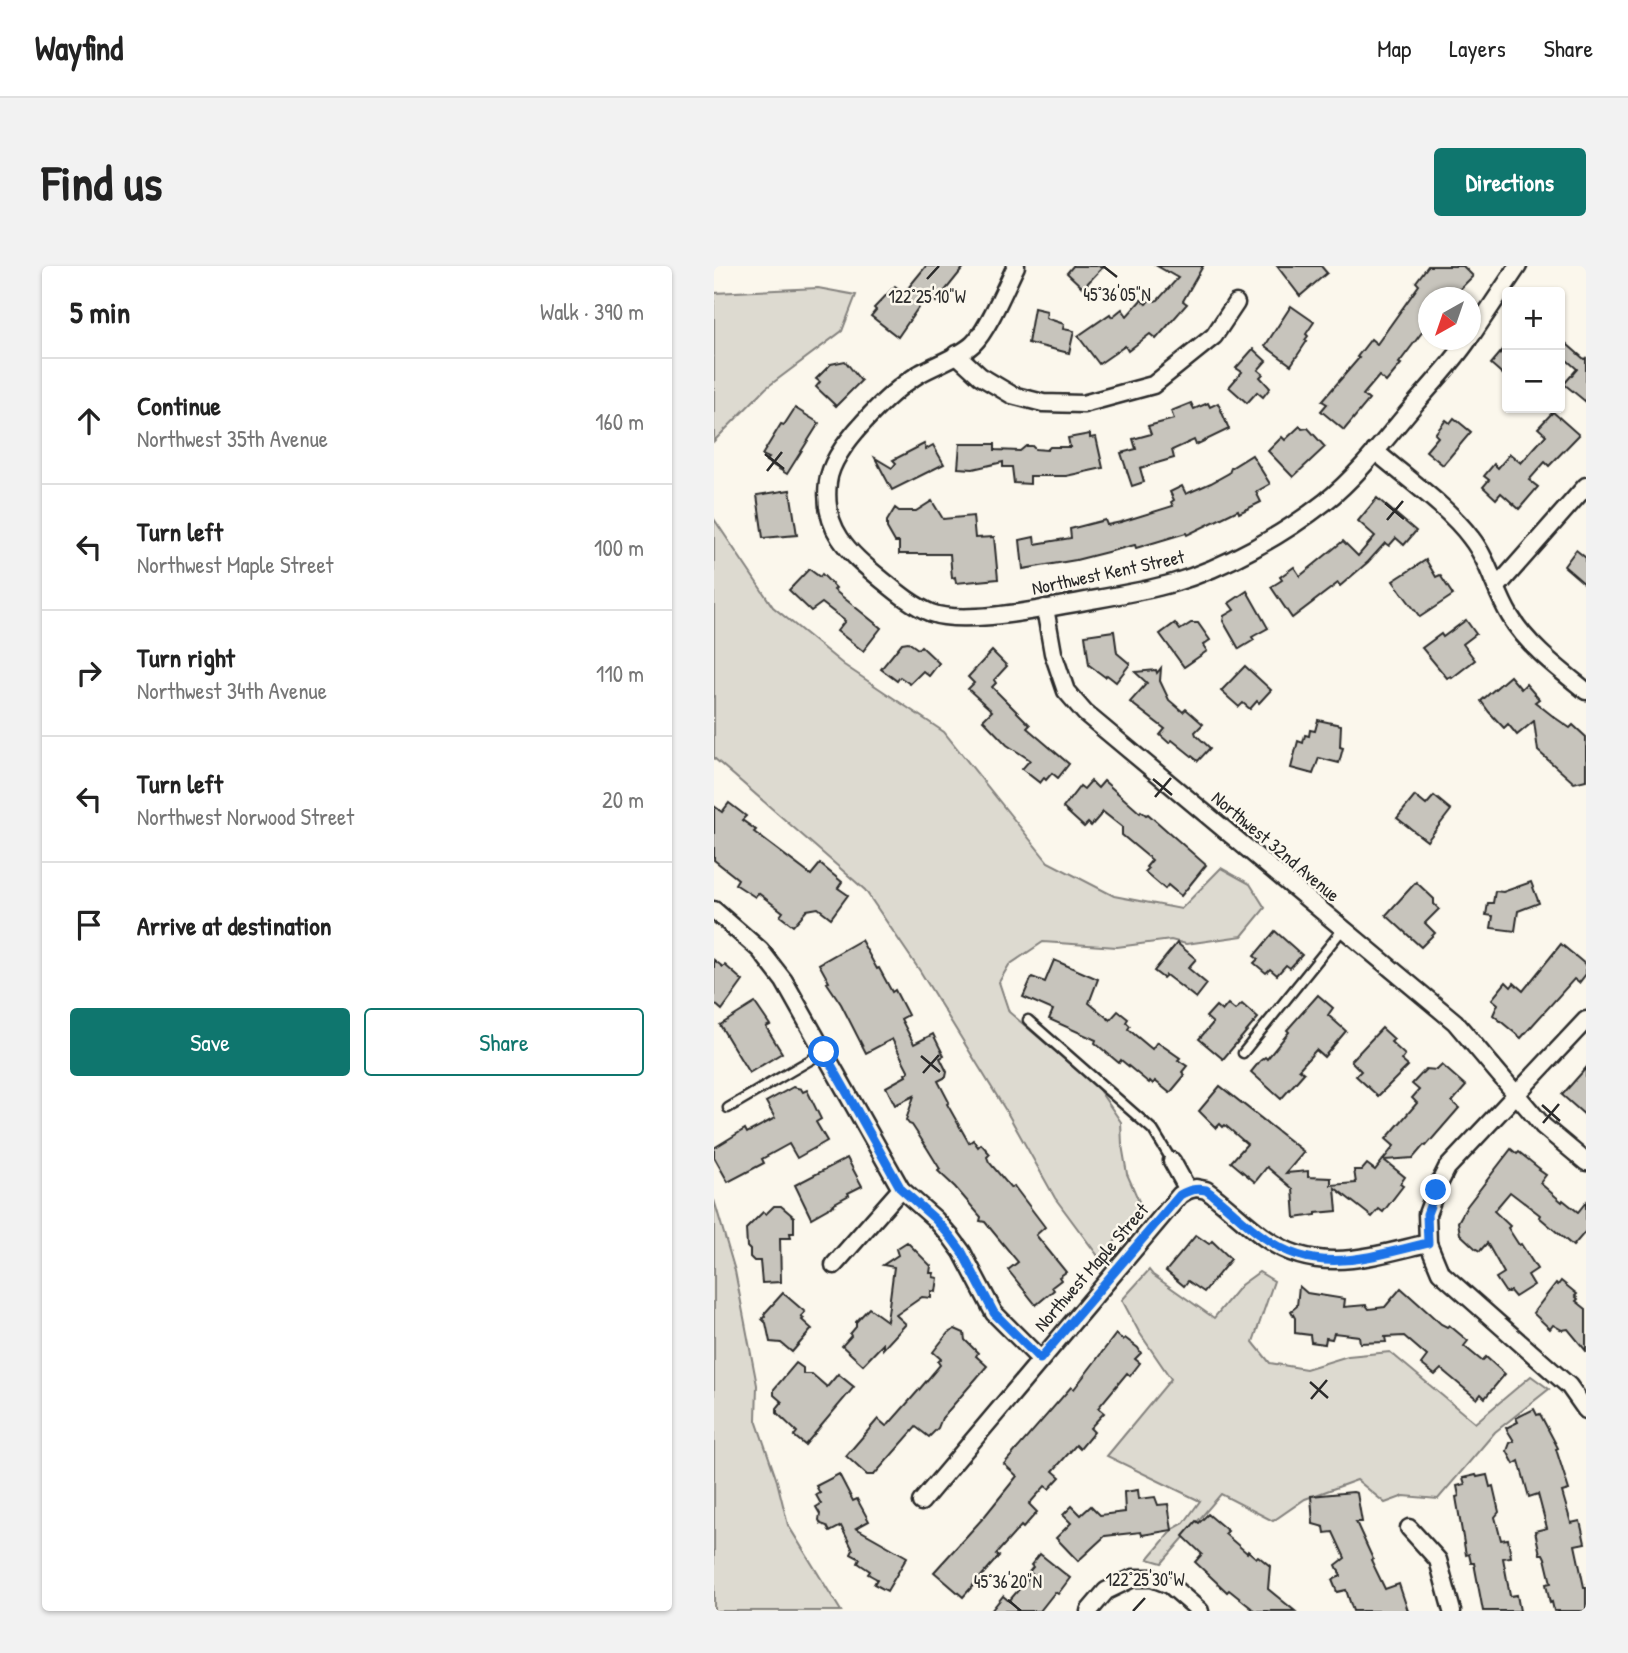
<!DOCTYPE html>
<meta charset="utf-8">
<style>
body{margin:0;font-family:"Patrick Hand",sans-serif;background:#f2f2f2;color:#222}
.controls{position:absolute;right:21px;top:21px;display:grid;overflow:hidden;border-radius:7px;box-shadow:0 2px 5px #0004}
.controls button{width:63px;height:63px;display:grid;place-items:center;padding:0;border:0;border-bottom:2px solid #e0e0e0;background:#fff;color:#222;font:35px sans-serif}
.compass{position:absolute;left:704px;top:21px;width:63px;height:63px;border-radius:50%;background:#fff;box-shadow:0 2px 5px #0004;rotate:220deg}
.stop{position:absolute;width:21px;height:21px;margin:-16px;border:5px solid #1a73e8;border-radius:50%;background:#fff}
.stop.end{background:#1a73e8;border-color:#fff;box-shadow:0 2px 7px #0008}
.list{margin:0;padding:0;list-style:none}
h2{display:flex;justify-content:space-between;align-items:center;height:91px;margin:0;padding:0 28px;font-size:30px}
h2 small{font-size:23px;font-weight:400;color:#767676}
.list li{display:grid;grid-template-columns:46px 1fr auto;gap:21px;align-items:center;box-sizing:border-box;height:126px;padding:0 28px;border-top:2px solid #e0e0e0}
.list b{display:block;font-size:26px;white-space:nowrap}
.list p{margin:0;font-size:23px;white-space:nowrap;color:#767676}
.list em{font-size:23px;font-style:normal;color:#767676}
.actions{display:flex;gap:14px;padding:21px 28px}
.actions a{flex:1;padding:16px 0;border:2px solid #0f766e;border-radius:7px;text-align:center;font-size:24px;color:#0f766e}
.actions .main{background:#0f766e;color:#fff}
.icon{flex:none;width:38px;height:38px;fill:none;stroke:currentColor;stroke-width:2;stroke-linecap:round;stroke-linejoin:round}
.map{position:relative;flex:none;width:872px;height:1345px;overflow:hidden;border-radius:7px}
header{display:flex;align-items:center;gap:42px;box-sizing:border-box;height:98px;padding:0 35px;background:#fff;border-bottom:2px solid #e0e0e0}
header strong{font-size:33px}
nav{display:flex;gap:38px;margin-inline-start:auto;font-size:24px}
.intro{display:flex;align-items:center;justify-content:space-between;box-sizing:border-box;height:168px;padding:0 42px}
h1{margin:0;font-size:49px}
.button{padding:18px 32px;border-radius:7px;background:#0f766e;color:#fff;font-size:24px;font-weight:700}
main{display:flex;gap:42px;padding:0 42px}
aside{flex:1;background:#fff;border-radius:7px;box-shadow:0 2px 5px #0004}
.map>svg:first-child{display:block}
</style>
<header>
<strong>Wayfind</strong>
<nav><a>Map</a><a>Layers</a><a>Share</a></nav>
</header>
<div class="intro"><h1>Find us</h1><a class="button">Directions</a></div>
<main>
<aside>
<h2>5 min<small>Walk · 390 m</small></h2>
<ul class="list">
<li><svg class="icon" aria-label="ahead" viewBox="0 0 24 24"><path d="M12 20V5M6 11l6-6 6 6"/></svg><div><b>Continue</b><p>Northwest 35th Avenue</p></div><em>160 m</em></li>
<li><svg class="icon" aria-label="left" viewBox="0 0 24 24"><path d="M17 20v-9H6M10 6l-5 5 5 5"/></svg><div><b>Turn left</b><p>Northwest Maple Street</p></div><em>100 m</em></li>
<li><svg class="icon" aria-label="right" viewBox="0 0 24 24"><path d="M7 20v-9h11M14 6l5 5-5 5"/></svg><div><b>Turn right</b><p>Northwest 34th Avenue</p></div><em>110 m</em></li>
<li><svg class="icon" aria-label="left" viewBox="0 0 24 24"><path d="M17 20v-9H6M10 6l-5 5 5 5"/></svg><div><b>Turn left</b><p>Northwest Norwood Street</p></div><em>20 m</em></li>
<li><svg class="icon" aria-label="arrive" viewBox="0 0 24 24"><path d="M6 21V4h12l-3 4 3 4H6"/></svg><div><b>Arrive at destination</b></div></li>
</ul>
<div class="actions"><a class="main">Save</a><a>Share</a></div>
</aside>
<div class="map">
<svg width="872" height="1345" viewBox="0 0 872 1345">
<rect width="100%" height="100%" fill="#fbf7ec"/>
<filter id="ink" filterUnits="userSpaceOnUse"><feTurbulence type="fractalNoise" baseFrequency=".0143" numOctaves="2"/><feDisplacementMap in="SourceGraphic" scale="14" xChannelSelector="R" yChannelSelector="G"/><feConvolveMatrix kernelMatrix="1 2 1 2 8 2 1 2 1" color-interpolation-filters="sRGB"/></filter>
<g filter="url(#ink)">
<g fill="#dddad0" stroke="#84827e" stroke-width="2">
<polygon points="104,22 142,29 128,65 52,122 0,175 0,27"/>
<polygon points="0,253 59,341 130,399 230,466 334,596 400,630 467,643 507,602 536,618 551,642 528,670 472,678 457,674 403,681 329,676 295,699 285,716 295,746 383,821 407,856 408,879 413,908 427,940 387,994 341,932 294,848 206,705 151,624 0,492"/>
<polygon points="0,934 21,1005 43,1119 42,1154 63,1215 74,1259 127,1345 0,1345"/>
<polygon points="435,1004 439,1009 500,1052 527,1019 545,1006 560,1015 539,1076 556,1097 592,1103 634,1090 676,1086 761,1157 817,1110 835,1123 781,1166 724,1233 690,1230 671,1237 643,1214 591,1233 559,1255 507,1228 448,1297 434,1293 459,1263 470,1257 486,1235 393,1190 457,1113 425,1066 408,1034"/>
</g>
<g fill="#c7c4bc" stroke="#2b2b2b" stroke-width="2">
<polygon points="212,0 251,0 222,36 213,29 184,71 157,50 162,44 160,42 181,20 190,27"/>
<polygon points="359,0 390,0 369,22 353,7"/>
<polygon points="443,0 489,0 469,35 473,38 442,73 436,68 414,85 411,80 385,98 364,70 396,48 398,51 408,43 413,50 427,34 432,38 437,32 441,35 444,34 464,12"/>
<polygon points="563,0 607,0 613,7 586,30"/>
<polygon points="714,0 749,0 759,10 737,32 715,32 715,55 709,65 685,97 687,98 672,116 665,110 649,129 655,134 630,164 607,145 613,138 608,135 645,92 643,91 657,73 663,78 705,19 702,16"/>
<polygon points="577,40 600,56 592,68 594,70 591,74 593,75 577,99 551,80"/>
<polygon points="320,42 333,45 332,52 350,58 349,63 360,65 355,87 314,77"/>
<polygon points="846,72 870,93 872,92 872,136 850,118 863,103 846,88"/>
<polygon points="793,79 793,112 777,98"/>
<polygon points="539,83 552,95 544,104 549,108 546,111 556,122 549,131 543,126 533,137 515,121 528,106 522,102"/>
<polygon points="131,95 147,115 122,140 102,121 106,116 102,113 117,98"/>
<polygon points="477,137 480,143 494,137 496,141 504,137 515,163 482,179 480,174 458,184 460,192 426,202 430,216 418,220 407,187 422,183 419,173 437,168 434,160 460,153 457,145"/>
<polygon points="81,142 105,157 73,208 52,195 55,192 48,189 67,158 70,159"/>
<polygon points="839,146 865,169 835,200 831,196 815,214 824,221 805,243 787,227 782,233 769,221 775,214 770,210 780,198 784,202 796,188 807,197 832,169 824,162"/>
<polygon points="740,152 757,166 729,199 712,185 724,171 721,168 732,154 736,157"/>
<polygon points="586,160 588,163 594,162 611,181 579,211 554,185 568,171 571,174"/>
<polygon points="376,168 376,172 382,171 389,202 352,210 316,210 316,218 300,217 298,201 289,201 289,196 259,203 244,202 246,178 281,178 281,184 306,185 312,180 318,180 321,183 333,184 336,181 356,181 354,172"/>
<polygon points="210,178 212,183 219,179 230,198 178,224 161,192 178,202 182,197 179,194"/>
<polygon points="538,189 556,218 542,226 547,236 525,247 524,244 473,269 472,267 422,282 421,279 362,294 309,303 306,274 320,271 321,278 357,272 356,263 391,254 393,259 407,256 459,240 457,236 460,234 456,226 468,220 472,228 497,217 515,207 517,202"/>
<polygon points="76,224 83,269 49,272 43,229"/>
<polygon points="663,232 702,265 690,279 682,272 675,280 671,277 654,296 626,320 624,317 578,352 557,321 568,314 566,311 580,301 586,310 629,275 644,290 661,270 644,255"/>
<polygon points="218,235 229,253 259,250 261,272 280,271 284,313 242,317 241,311 238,312 236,288 185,288 185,276 181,276 173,262 173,255 181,242 185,245 202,245"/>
<polygon points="862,284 872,292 872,319 850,300"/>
<polygon points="712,294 722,311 726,309 739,329 706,351 679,315"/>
<polygon points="95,303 106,311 108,308 122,322 120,324 167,362 149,385 123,365 131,355 108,337 97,345 75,324"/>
<polygon points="533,325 554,362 538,371 540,374 525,383 509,355 510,350 520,344 515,337"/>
<polygon points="752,354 762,368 749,378 761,394 738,412 737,410 733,412 708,382 727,368 729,371"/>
<polygon points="461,357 466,364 477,357 484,357 496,374 489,379 493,385 470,401 446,368"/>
<polygon points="400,365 403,387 416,398 402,416 393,409 391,411 375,399 371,369"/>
<polygon points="194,376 204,383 207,380 225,397 215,410 209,405 196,418 186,411 183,415 167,403 188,377"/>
<polygon points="278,385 293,400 280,414 282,417 278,421 316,459 313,462 355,498 344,512 338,507 332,514 330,512 326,517 308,503 316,494 293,479 269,454 278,445 254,423 260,417 254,411"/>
<polygon points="531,400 557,424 545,437 543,435 536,443 529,437 525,441 507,425"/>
<polygon points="447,402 446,415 455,434 469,446 472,443 489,458 481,466 482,469 496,482 484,495 458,474 455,477 446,469 451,463 416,436 433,417 421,406 442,404 443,407"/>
<polygon points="796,410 807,423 812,418 825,433 821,436 840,451 856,462 859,459 872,471 872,514 860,517 824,485 820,455 803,469 794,458 790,462 775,446 767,435"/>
<polygon points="604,454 627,459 626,481 629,482 625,497 605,492 599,508 577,502 584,475 589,477 591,469 595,470 596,464 601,465"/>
<polygon points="377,515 384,522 390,515 426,547 427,545 432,549 434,548 492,599 467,630 454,619 451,623 431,606 434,603 432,601 438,594 408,569 408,561 389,546 377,560 374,557 370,561 349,542 366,520 370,523"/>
<polygon points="701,530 712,539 720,530 737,544 713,575 683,552"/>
<polygon points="15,537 32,550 28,554 42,564 40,566 97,609 106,598 128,616 124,622 134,629 117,652 104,642 93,644 79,660 66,650 69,646 44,627 41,631 21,618 24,613 0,594 0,540 8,546"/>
<polygon points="702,616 720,633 720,638 725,643 711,657 721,667 707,681 672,649"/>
<polygon points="817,616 825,637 804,645 801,665 777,662 779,650 772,649 774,637 779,637 781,625 789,626"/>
<polygon points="561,665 588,689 576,702 572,699 563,709 556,703 552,707 540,697 544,693 540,690"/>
<polygon points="147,674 163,703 165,702 178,726 181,724 194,749 187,753 200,778 219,768 230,790 226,792 233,806 232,811 224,815 235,836 233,838 255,877 259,874 264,881 267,878 276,888 273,891 275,896 297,922 300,920 331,961 322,969 352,1006 345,1011 347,1014 338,1021 340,1024 322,1039 294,1004 304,996 271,956 266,955 267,951 241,921 224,905 226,903 213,882 198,859 195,858 192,854 200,830 181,839 172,821 192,810 191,808 195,806 178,773 152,787 127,738 113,717 115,716 105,698"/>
<polygon points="463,677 482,693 474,702 493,718 482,732 452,709 449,712 440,705"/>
<polygon points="847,678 872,699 872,708 865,717 860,713 807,772 779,749 784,738 778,733 792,716 797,721 800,717 809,725"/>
<polygon points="0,694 9,701 11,699 29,715 8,744 0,737"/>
<polygon points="340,694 384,713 375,737 396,754 404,745 414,753 412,756 416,760 414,763 438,783 443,776 466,792 464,794 473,800 468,806 471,809 456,827 441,815 439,818 436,815 435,817 407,794 405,797 381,777 382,774 335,753 339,744 309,731 318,711 331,716"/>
<polygon points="604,729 619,742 614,749 632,765 610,791 602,784 585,803 590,807 567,833 537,806 546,795 551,791 553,793 575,766 573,764"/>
<polygon points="41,737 56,759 52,761 68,787 35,807 6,759"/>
<polygon points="514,738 521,744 528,738 544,752 509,793 485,773 499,757 492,751 502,740 508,745"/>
<polygon points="668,762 680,773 677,776 691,789 687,794 694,800 664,830 642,810 647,805 637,795"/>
<polygon points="728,799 752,820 738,836 745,842 712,880 710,879 699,892 670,894 691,911 686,918 689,920 669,946 665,943 658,951 621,922 623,945 602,947 602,949 581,952 579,923 553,901 541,916 517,896 533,878 511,859 509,861 506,858 502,862 485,845 506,820 590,886 572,907 594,905 594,911 617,912 617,919 642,917 640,904 648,904 653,898 661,904 680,880 672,873 703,837 698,832 705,824 698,818 712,803 723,804"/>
<polygon points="872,802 872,850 848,829"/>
<polygon points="79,821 87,823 89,826 93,824 107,853 102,856 113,875 83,892 75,878 48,893 50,897 14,916 0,891 0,882 31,863 33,867 61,852 52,836"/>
<polygon points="797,883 803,888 805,886 826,903 825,904 832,909 826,917 848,936 849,934 864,946 872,936 872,965 859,980 825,951 826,949 796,926 780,945 796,960 794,962 805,979 807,978 823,1003 814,1009 820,1019 801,1031 796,1025 792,1027 782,1012 790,1007 773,977 766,985 762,983 746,968 744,956 753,940"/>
<polygon points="133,892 148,920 134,927 135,929 119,938 120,939 97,952 81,919"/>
<polygon points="60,940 67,940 80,951 80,967 76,967 77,972 66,972 67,1016 48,1017 46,995 40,995 36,991 36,984 33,981 32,963 49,946 52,948"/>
<polygon points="482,969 495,978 498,975 517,993 490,1026 474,1015 470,1020 452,1005"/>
<polygon points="193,976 217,1000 216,1007 220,1007 219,1011 224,1012 222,1026 217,1025 217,1032 208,1031 182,1049 192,1058 169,1083 169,1078 149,1099 128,1080 137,1070 136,1068 142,1061 142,1056 155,1042 173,1055 180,1001 169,999 184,989 182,983"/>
<polygon points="847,1015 863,1028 861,1030 864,1033 862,1035 872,1043 872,1085 854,1063 848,1064 839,1059 836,1063 819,1047 842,1017 844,1019"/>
<polygon points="585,1020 593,1027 631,1033 630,1041 652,1039 655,1043 671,1041 687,1022 727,1058 733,1061 735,1059 754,1075 750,1080 768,1095 772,1091 791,1108 771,1132 767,1128 763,1133 727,1103 721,1109 707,1098 713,1090 690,1070 671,1071 672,1076 646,1077 645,1070 620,1067 618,1073 612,1072 611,1078 597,1076 596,1069 581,1067 581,1052 577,1045 583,1040"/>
<polygon points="69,1027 91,1046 87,1050 90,1052 88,1054 98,1063 78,1086 67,1077 56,1076 52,1057 48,1053 51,1050 50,1048"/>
<polygon points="241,1063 250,1067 251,1074 264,1087 262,1090 273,1100 228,1152 224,1162 215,1171 202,1161 160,1209 153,1209 132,1190 164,1153 172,1160 175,1158 204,1125 226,1099 224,1096 227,1093 219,1086 234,1067"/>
<polygon points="402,1068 409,1074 411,1072 424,1082 427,1087 421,1093 426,1097 416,1110 413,1107 384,1142 390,1147 376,1162 380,1166 366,1183 362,1179 339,1205 346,1211 335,1223 331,1220 315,1238 323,1246 309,1262 307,1260 282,1288 285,1290 249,1331 220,1306 270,1251 303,1210 290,1198 357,1121 360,1123"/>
<polygon points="82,1097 89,1102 89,1108 98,1108 113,1121 124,1108 140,1121 91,1179 80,1170 83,1166 63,1147 63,1142 68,1136 60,1129 60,1123"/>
<polygon points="820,1143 823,1149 826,1148 844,1182 842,1183 855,1224 848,1226 857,1257 866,1255 871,1277 861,1279 870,1321 872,1321 872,1345 840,1345 838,1336 836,1337 832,1318 837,1317 831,1292 829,1288 826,1288 821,1265 833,1262 824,1228 815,1231 805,1195 800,1198 793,1185 796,1177 800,1175 792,1162 804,1156 802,1152"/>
<polygon points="125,1208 139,1235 143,1233 155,1255 142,1262 193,1291 173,1325 160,1318 163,1313 154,1308 156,1305 144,1297 146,1293 137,1288 139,1284 127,1260 116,1266 113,1260 107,1258 105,1254 106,1248 102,1241 107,1238 102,1229 106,1227 102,1220"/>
<polygon points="762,1209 763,1211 773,1209 776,1221 779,1220 785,1246 781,1251 787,1274 794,1273 797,1291 789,1292 796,1330 803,1329 806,1345 769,1345 760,1297 757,1297 755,1288 752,1289 742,1231 745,1230 743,1220 751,1218 749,1212"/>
<polygon points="424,1224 425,1233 441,1231 444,1239 454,1238 458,1264 428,1269 427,1266 391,1270 364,1295 342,1272 357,1257 349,1249 358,1240 367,1249 377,1240 386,1249 411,1246 410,1226"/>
<polygon points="639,1226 643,1227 648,1256 642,1256 659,1293 657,1294 671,1323 685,1318 694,1345 639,1345 632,1324 623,1326 618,1314 627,1310 622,1299 631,1292 619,1266 611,1267 610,1261 599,1258 597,1230"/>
<polygon points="494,1248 514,1265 511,1268 533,1287 534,1285 542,1292 544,1290 556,1300 554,1323 581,1345 541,1345 520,1328 515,1324 513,1326 481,1296 488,1288 469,1270 482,1255 485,1257"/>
<polygon points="326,1288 356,1312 344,1328 341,1326 326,1345 277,1345 289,1330 295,1335 318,1308 315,1306 319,1301 317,1299"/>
</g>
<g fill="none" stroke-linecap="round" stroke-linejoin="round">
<defs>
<g id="lane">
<polyline points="314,754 439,864 458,895"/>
<polyline points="529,787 629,663"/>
<polyline points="14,842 110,786"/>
</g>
<g id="street">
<path d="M302 0C292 20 274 64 259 78 245 91 222 98 205 108 176 126 118 181 114 216 108 263 134 286 167 313 183 326 198 339 217 347 246 358 319 345 350 339 386 332 424 327 459 317 510 302 569 269 611 236 643 211 674 170 701 138 719 117 739 96 754 74"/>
<polyline points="757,70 804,0"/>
<polyline points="242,88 266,110 298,129 329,137 369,138 439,119 500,70 522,37"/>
<path d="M661 185C691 211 734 241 757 272 775 295 781 325 796 350 814 380 845 403 872 425"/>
<polyline points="783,321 872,220"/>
<polyline points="331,342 339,387 352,425 371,447 741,756 829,860 872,896"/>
<polyline points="0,644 46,684 70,715 187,923 221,953 237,971 248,986 280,1047 326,1093"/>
<polyline points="872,754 733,902 722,924 713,948 714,977 726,1006 855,1120 872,1144"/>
<path d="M458 895 474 924 482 922 492 924C513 939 530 957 551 972 604 1010 657 990 714 977"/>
<polyline points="120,999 187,923"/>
<polyline points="207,1236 466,929 474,924"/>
<polyline points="695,1262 724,1294 738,1345"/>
<polyline points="375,1345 392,1325 419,1312 438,1312 456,1319 486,1345"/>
</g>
</defs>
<use href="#lane" stroke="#2b2b2b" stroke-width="13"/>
<use href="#street" stroke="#2b2b2b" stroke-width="21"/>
<use href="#lane" stroke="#fbf7ec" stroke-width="8"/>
<use href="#street" stroke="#fbf7ec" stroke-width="16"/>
</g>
</g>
<g fill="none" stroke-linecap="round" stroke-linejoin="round" filter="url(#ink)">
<path stroke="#1a73e8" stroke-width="9" d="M110 786 187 923 221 953 237 971 248 986 280 1047 326 1093 466 929C475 924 481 922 492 924 513 939 530 958 551 972 604 1011 657 990 714 977L713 948 722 924"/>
</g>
<path fill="none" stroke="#2b2b2b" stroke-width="2.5" d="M389 0 403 11M213 13 225 0M51 188 70 203M53 205 68 186M671 237 690 253M673 254 689 235M439 513 458 529M441 531 457 512M207 790 226 806M209 807 225 789M828 839 846 855M829 857 845 838M596 1116 614 1132M597 1133 613 1114M294 1334 307 1345M419 1345 431 1332"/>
<g text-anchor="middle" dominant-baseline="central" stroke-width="5" stroke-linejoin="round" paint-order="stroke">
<g font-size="19" fill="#2b2b2b" stroke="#fbf7ec">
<text transform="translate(394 306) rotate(-12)">Northwest Kent Street</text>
<text transform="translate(562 580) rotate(40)">Northwest 32nd Avenue</text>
<text transform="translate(377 1001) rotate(-49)">Northwest Maple Street</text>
</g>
</g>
<g font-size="18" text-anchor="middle" fill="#2b2b2b" stroke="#fbf7ec" stroke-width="5" stroke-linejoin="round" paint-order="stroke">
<text x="403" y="35">45°36'05"N</text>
<text x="213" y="37">122°25'10"W</text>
<text x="431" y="1320">122°25'30"W</text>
<text x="294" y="1322">45°36'20"N</text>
</g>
</svg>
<div class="controls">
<button>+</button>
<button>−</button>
</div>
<svg class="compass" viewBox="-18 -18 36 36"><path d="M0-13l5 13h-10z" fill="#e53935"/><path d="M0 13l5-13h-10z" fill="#767676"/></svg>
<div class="stop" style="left:110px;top:786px"></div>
<div class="stop end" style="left:722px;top:924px"></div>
</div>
</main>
